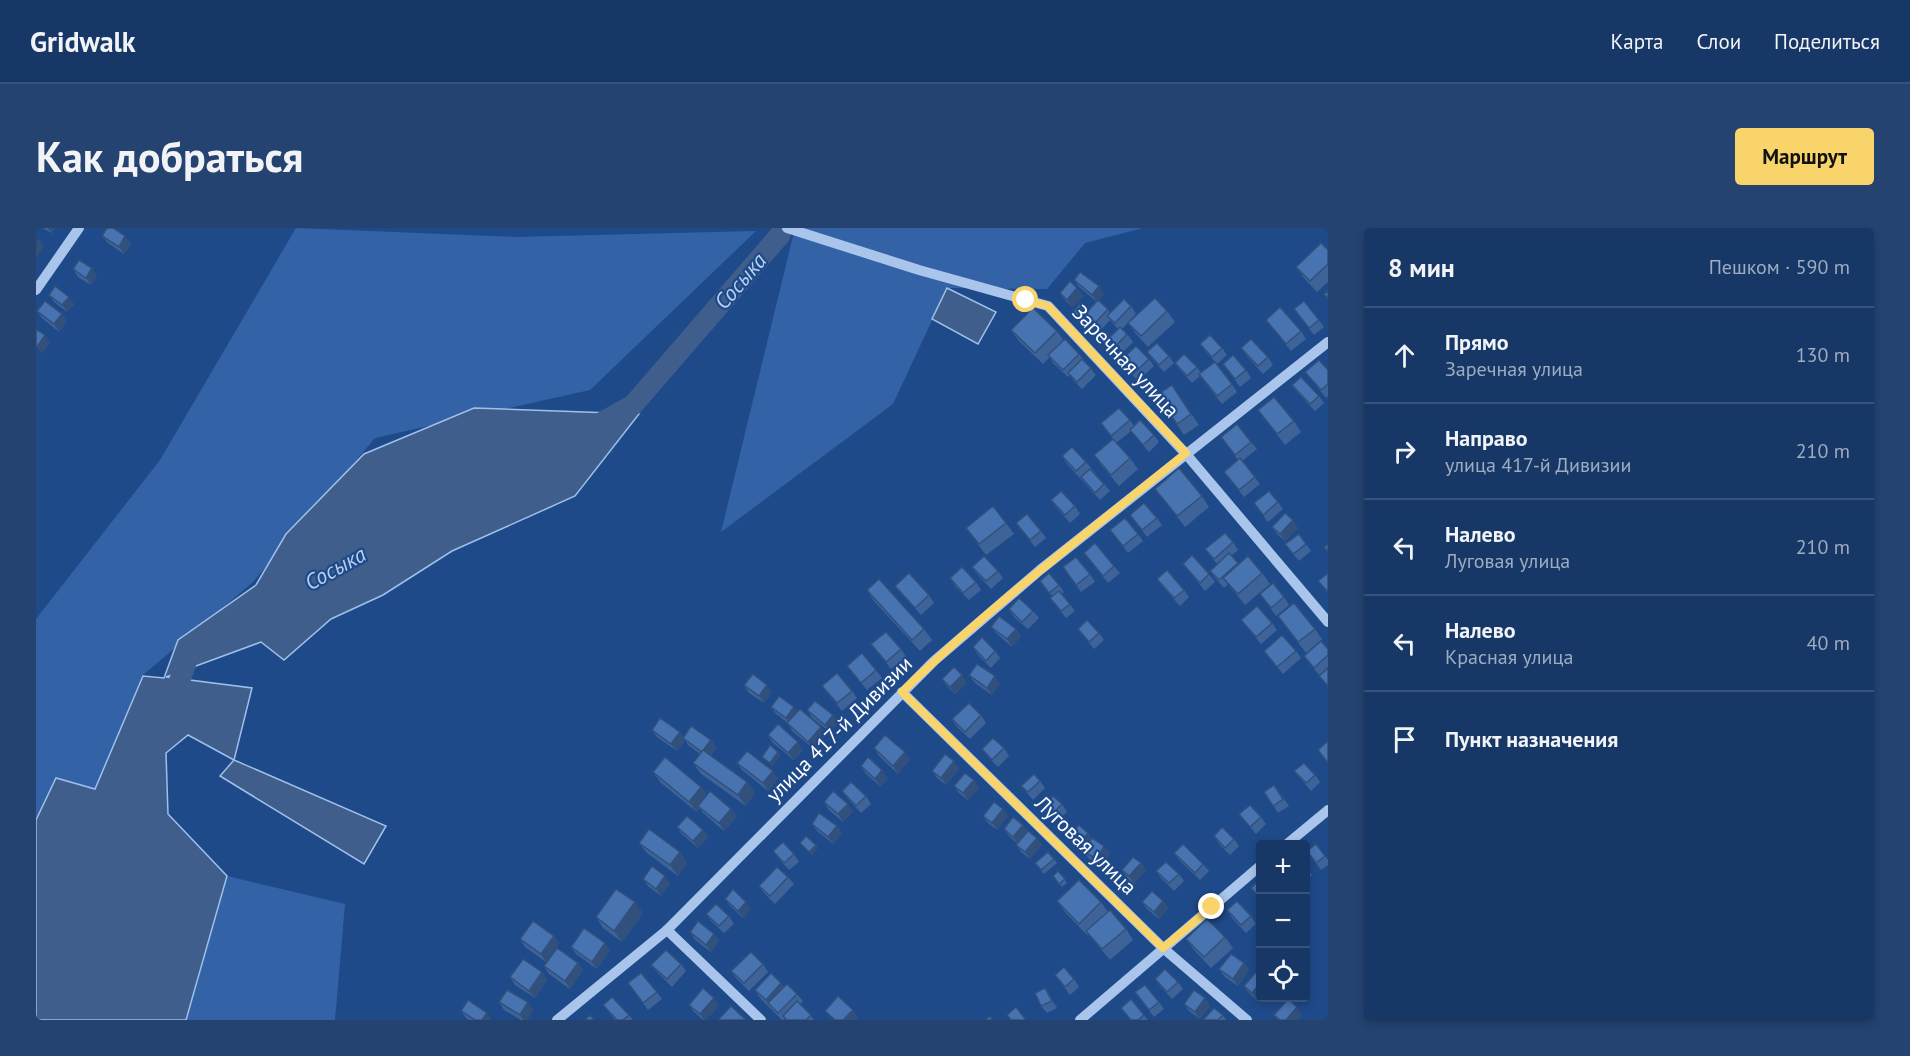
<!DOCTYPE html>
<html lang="ru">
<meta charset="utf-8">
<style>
body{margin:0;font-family:"PT Sans",sans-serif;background:#244370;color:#f1f3f6}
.controls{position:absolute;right:18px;bottom:18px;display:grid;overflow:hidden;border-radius:6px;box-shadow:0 3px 9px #0003}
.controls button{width:54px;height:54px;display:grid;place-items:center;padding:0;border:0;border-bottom:2px solid #36527b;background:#173867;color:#f1f3f6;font:30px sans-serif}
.stop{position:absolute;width:18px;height:18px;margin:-14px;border:4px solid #f9d46a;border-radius:50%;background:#fff}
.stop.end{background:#f9d46a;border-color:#fff;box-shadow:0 2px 6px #0008}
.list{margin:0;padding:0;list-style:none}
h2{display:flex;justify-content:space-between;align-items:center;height:78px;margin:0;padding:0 24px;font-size:26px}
h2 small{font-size:20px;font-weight:400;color:#9eacc0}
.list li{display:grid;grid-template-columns:39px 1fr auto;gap:18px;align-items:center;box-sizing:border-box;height:96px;padding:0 24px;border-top:2px solid #36527b}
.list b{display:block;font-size:22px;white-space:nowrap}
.list p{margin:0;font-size:20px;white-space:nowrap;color:#9eacc0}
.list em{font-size:20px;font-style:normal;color:#9eacc0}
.icon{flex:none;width:33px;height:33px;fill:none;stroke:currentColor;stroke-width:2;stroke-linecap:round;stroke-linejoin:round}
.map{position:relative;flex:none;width:1292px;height:792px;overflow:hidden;border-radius:6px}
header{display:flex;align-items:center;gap:36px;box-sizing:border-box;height:84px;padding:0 30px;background:#173867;border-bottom:2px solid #36527b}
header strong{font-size:28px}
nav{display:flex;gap:33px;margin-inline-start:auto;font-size:21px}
.intro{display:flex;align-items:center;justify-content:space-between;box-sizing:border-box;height:144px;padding:0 36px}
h1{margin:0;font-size:42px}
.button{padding:15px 27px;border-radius:6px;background:#f9d46a;color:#111;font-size:21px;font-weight:700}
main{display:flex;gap:36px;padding:0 36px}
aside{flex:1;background:#173867;border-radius:6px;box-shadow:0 3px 9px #0003}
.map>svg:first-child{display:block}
</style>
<header>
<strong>Gridwalk</strong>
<nav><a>Карта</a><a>Слои</a><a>Поделиться</a></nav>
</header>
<div class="intro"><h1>Как добраться</h1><a class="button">Маршрут</a></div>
<main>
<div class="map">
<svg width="1292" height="792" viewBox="0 0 1292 792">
<rect width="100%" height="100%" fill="#1f4a89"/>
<g fill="#3363a6">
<polygon points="260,0 478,9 720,3 554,162 339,210 217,354 107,447 61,562 20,550 0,592 0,391 124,232"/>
<polygon points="759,0 1107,0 1049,15 1011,61 911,60 857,176 685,304"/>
<polygon points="191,648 309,676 299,792 150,792"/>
</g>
<g fill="#3f5e8c" stroke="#9ec0ec" stroke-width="1.5">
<polygon points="911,60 960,84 942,116 896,91"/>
<polygon points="438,180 603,186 539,268 416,323 347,367 295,391 248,432 225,414 130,449 216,460 198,532 350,598 328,636 184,548 198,532 152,507 130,525 132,586 191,648 150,792 0,792 0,592 20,550 59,561 107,448 128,450 142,412 220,357 250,306 328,226"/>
</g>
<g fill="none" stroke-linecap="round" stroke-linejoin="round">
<g stroke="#3f5e8c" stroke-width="21">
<polyline points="558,199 597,177 744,7"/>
<polyline points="135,478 156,417"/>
</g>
<g stroke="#aac5eb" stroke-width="10">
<polyline points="751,0 883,42 1012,78 1150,226 1292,394"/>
<polyline points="0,62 43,0"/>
<polyline points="866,464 1127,720 1211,792"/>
<polyline points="1251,616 1292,582"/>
<polyline points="631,702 725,792"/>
<polyline points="521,792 631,702 898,433 1004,342 1292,114"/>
<polyline points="1044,792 1224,638"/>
</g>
</g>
<g fill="#3e6398">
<polygon points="6,0 19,0 16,5"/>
<polygon points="66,8 95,16 88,26 72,15"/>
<polygon points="1292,22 1292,54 1281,64 1268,50 1260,39"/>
<polygon points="37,41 61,47 55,57 42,49"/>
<polygon points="1038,52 1063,58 1068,66 1062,72 1075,85 1095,78 1100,86 1086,101 1091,106 1097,114 1081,130 1073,123 1068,115 1082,101 1074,92 1065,102 1052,89 1045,96 1035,86 1053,82 1061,74 1043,59"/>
<polygon points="1041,60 1047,68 1036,79 1029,72 1024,65"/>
<polygon points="13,67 38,76 31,84 18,74"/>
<polygon points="1258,81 1283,92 1288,99 1278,107"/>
<polygon points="1,83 31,93 23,104 6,90"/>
<polygon points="1131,83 1139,94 1112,119 1100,106 1092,95"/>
<polygon points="1230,92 1265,103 1270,111 1255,123"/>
<polygon points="975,102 1021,103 1027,112 1043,126 1060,147 1046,161 1038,153 1034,147 1032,149 1017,135 1014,129 1007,136 983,113"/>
<polygon points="1164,116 1186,120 1191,127 1181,136 1169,123"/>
<polygon points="1205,120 1232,129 1237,137 1227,146 1210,127"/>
<polygon points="1111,124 1133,128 1138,135 1128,144 1116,131"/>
<polygon points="1113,131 1118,138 1102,153 1090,140 1084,133"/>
<polygon points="1139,135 1161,139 1165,145 1196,156 1201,164 1186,176 1164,148 1156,155 1144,142"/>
<polygon points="1187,136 1210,142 1215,150 1204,159"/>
<polygon points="1292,142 1292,168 1290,170 1269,144"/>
<polygon points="1136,157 1163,197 1148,207 1121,167"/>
<polygon points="1256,157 1283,168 1288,175 1279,183 1262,165"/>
<polygon points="1222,182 1258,193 1265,204 1249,217"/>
<polygon points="1094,192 1098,198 1118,207 1123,214 1113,224 1095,203 1080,215 1065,195"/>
<polygon points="1185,209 1215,214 1221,221 1206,233 1224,256 1208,269 1188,244 1202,232"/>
<polygon points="1058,227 1094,230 1102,241 1083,258 1066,238"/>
<polygon points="1026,228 1050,234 1074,263 1064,272 1031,236"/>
<polygon points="1119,261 1166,268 1173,279 1149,299"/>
<polygon points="1015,272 1039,278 1044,286 1034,295 1020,279"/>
<polygon points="1242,274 1247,281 1232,294 1218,275"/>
<polygon points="1094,287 1121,290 1126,297 1111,309"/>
<polygon points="970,295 978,306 950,327 930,300"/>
<polygon points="980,295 1005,303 1010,310 999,319"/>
<polygon points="1236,299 1262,300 1249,313 1241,306"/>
<polygon points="1074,302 1102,306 1107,313 1092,325"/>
<polygon points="1263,306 1275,323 1263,333 1249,316"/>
<polygon points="1197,314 1202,322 1195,328 1203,336 1226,345 1234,356 1209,377 1192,356 1188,360 1179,350 1174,343 1181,336 1169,321"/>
<polygon points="1048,325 1078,338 1084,345 1072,355"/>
<polygon points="1147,336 1173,346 1179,354 1169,363"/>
<polygon points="936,339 962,343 967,350 955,361 941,346"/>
<polygon points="1027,339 1054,346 1059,354 1045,364"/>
<polygon points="914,350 940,354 945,362 933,372 919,358"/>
<polygon points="1121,351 1148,362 1153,369 1144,378 1126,358"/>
<polygon points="1004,353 1023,357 1028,364 1026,366 1039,383 1030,390 1014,370 1016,368"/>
<polygon points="859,358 893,367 898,375 885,387 865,365"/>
<polygon points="831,362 888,401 896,412 884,423 838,373"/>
<polygon points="1224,366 1248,369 1253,377 1240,388"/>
<polygon points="973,381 997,383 1003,390 992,401 978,389"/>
<polygon points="1242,388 1279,401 1286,411 1270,425"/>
<polygon points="1205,392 1236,395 1241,402 1225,416 1211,399"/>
<polygon points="955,399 980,401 985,408 976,419 961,406"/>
<polygon points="1042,401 1063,405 1068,412 1058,421"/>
<polygon points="835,416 865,421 870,429 855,441"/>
<polygon points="937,419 959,423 964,430 955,440 942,427"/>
<polygon points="1292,421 1292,439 1283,447 1268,428"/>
<polygon points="1228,423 1260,423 1265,430 1247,446"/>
<polygon points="811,438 840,442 846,450 831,462"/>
<polygon points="933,447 964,455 956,467 939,455"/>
<polygon points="906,451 931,455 919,466 911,458"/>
<polygon points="708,457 736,464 728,475 713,465"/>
<polygon points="786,458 816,463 821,470 806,483"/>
<polygon points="735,479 758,479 761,484 790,507 778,521 756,503 752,495 740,486"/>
<polygon points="771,482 797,487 802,495 794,504 776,490"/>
<polygon points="945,487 950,495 934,511 921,499 916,491"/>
<polygon points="616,502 644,504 647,509 675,512 680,520 674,528 711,554 719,565 710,578 665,546 657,535 664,526 652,517 649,512 641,523 621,509"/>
<polygon points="732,507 767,522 758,532 737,515"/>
<polygon points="838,520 874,531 862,546 843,528"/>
<polygon points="968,520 973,528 962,539 951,528 946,521"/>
<polygon points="701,535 742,550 732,563 706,542"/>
<polygon points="825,538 852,550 844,558 830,546"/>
<polygon points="923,541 910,557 901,550 896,543"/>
<polygon points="1258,543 1279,547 1284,554 1275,563 1264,550"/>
<polygon points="617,544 665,559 671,567 695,581 701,588 688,603 667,585 664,580 661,584 625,555"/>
<polygon points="1004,553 1009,560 997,572 985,558"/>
<polygon points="1238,557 1253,578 1242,585 1228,564"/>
<polygon points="918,558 943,560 932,572 923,565"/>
<polygon points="806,563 830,568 835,576 825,585 811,570"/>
<polygon points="788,574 817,583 807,594 793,582"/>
<polygon points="1026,576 1031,584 1020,594 1012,586 1007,579"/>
<polygon points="1203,586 1225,589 1230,596 1220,606"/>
<polygon points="947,588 972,588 961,602 952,595"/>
<polygon points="776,596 801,598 806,605 797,616 781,603"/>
<polygon points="641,599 667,602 672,609 662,620 646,606"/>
<polygon points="968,601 991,604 1006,617 994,631 986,625 980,617 982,616 973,608"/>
<polygon points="1052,605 1056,611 1074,625 1066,639 1053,631 1048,624 1049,622 1039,615 1034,607"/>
<polygon points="1178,608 1198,611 1203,618 1194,627 1183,616"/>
<polygon points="603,615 644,624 651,635 642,648 611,625"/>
<polygon points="1280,616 1292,632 1292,637 1285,642 1271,623"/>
<polygon points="737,623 758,626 763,634 753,642 742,630"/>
<polygon points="1012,624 1021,635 1008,646 999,635"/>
<polygon points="1138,625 1167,636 1173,643 1164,652 1143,632"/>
<polygon points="1105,635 1110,642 1098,656 1091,650 1086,642"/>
<polygon points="1269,638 1276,647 1269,653"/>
<polygon points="1022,643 1031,655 1026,659 1017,648"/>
<polygon points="1120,643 1143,646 1148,653 1138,663 1125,650"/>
<polygon points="752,649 758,656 739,676 728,665 723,658"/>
<polygon points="607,651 634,655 625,668 612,658"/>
<polygon points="689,671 715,681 707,690 694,678"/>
<polygon points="1021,673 1065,674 1072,684 1090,701 1097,712 1074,732 1052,706 1051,707 1029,684"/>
<polygon points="1127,673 1132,680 1123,691 1111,681 1106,674"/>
<polygon points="1191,682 1215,688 1220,696 1210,705 1196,690"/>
<polygon points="607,685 586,714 567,700 560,689"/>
<polygon points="670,686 693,688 698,696 688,705 675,693"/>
<polygon points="654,704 678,706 683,713 675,724 659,712"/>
<polygon points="518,708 523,715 510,734 489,719 484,711"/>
<polygon points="1189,709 1197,720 1175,740 1158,722 1150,711"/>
<polygon points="535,719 574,722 561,741 540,726"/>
<polygon points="542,735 547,742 534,761 513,746 508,738"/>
<polygon points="1208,735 1213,742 1202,758 1189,749 1183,741"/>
<polygon points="645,736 650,743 636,759 621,744 615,737"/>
<polygon points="727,736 732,744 713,763 700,750 695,743"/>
<polygon points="1221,743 1221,773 1213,765 1208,758"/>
<polygon points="506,744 511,752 499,770 479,757 474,749"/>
<polygon points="1019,747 1038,751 1043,759 1034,767"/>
<polygon points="1119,751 1142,754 1147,761 1136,771 1124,758"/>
<polygon points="592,755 621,764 626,771 612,782"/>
<polygon points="748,759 761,766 767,773 764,776 775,787 778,792 749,792 749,791 746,792 724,770 719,762"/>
<polygon points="1099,764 1123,774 1128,781 1118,789"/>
<polygon points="1014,768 1021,780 1011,785 1005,778"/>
<polygon points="1169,770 1174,778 1164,791 1153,783 1148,776"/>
<polygon points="463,774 497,782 491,792 485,792 468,782"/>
<polygon points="567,777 593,787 597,792 579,792"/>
<polygon points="653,777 683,777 670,792 667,792 658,784"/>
<polygon points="1085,780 1108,787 1112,792 1094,792"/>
<polygon points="425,783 456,792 433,792 430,790"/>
<polygon points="1187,787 1190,792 1167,792"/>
</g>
<g fill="#32507c">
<polygon points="12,0 19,0 16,5"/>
<polygon points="89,8 95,16 88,26 83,19"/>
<polygon points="3,10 8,18 0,31 0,15"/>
<polygon points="56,40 61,47 55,57 50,50"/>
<polygon points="1063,58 1068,66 1061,74 1056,67"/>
<polygon points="1041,60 1047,68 1036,79 1031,72"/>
<polygon points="33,69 38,76 31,84 26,77"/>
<polygon points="1053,81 1050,85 1052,89 1045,96 1042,93"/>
<polygon points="26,86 31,93 23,104 18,96"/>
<polygon points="9,107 14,114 6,126 1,119"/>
<polygon points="1257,292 1262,300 1249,313 1244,306"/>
<polygon points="980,401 985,408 976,419 971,411"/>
<polygon points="926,447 931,455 919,466 914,459"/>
<polygon points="959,448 964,455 956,467 951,460"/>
<polygon points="731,457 736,464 728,475 723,468"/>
<polygon points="758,479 763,486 755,497 750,490"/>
<polygon points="797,487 802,495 794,504 789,497"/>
<polygon points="785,499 790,507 778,521 772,514"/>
<polygon points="644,504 649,512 641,523 635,516"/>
<polygon points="675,512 680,520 671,531 666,524"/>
<polygon points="762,514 767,522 758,532 752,525"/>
<polygon points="742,524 745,528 736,539 734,535"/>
<polygon points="869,524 874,531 862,546 857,538"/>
<polygon points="918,533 923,541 910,557 905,550"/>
<polygon points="846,542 852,550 844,558 839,551"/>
<polygon points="737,543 742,550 732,563 727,555"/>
<polygon points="938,552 943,560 932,572 927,565"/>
<polygon points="711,554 719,565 710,578 702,567"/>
<polygon points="665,559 673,570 662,578 664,580 661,584 653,574"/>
<polygon points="812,576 817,583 807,594 802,586"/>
<polygon points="695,581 701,588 688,603 683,595"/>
<polygon points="967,581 972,588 961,602 956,595"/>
<polygon points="987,597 992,604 982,616 977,609"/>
<polygon points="801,598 806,605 797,616 792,609"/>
<polygon points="667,602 672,609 662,620 657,613"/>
<polygon points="1052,605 1057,612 1049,622 1044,615"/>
<polygon points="1001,610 1006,617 994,631 989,624"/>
<polygon points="780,617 782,620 776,628 773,624"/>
<polygon points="1068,618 1074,625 1066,639 1061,631"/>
<polygon points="644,624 651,635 642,648 634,637"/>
<polygon points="1105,635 1110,642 1098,656 1093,648"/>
<polygon points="629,648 634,655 625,668 620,661"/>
<polygon points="1127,673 1132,680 1123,691 1118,684"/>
<polygon points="599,674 607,685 586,714 578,703"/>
<polygon points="710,674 715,681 707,690 702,683"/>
<polygon points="678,706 683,713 675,724 670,717"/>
<polygon points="518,708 523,715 510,734 505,726"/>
<polygon points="569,715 574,722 561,741 556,734"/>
<polygon points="542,735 547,742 534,761 529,753"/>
<polygon points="1208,735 1213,742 1202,758 1197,751"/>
<polygon points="506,744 511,752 499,770 493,763"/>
<polygon points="745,755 750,762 732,775 730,772"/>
<polygon points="1224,755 1224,769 1221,773 1216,765"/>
<polygon points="1009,760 1014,768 1021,780 1016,773"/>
<polygon points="678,770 683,777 670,792 668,792 664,786"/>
<polygon points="1169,770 1174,778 1164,791 1159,784"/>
<polygon points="492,774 497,782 491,792 487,792 484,787"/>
<polygon points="1261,779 1266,787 1261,792 1250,792"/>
<polygon points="817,782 822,789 819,792 807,792"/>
<polygon points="451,785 456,792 446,792"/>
</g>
<g fill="#4873b1" stroke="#32507c" stroke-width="1.5">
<polygon points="71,0 77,0 89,8 83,19 66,8"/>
<polygon points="1285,15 1292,22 1292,36 1274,53 1260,39"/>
<polygon points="43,32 56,40 50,50 37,41"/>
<polygon points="1044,44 1063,58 1056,67 1038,52"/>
<polygon points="1034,53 1041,60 1031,72 1024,65"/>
<polygon points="19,58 33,69 26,77 13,67"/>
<polygon points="1292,63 1292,70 1288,66"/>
<polygon points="1119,70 1131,83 1105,108 1092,95"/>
<polygon points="1088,71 1095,78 1079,95 1071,88"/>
<polygon points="1062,72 1072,81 1059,95 1050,85"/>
<polygon points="9,73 26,86 18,96 1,83"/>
<polygon points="1268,73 1283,92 1273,100 1258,81"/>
<polygon points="1045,74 1053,81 1042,93 1035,86"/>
<polygon points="1244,79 1265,103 1250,116 1230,92"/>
<polygon points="997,80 1021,103 999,125 975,102"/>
<polygon points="1084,99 1091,106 1075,123 1068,115"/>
<polygon points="0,101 9,107 1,119 0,118"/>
<polygon points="1174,107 1186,120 1176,129 1164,116"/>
<polygon points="1029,111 1043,126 1027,142 1012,127"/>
<polygon points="1215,111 1232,129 1222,138 1205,120"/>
<polygon points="1121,115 1133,128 1123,137 1111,124"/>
<polygon points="1100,118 1113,131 1097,146 1084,133"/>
<polygon points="1148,126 1161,139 1151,148 1139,135"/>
<polygon points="1197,127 1210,142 1199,151 1187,136"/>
<polygon points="1046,131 1055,140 1041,154 1032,145"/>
<polygon points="1283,132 1292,142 1292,156 1285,162 1269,144"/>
<polygon points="1179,134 1196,156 1181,168 1163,146"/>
<polygon points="1265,149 1283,168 1274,176 1256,157"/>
<polygon points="1136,157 1155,186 1141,196 1121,167"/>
<polygon points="1238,169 1258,193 1241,206 1222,182"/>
<polygon points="1083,180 1094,192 1075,208 1065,195"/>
<polygon points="1104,192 1118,207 1107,217 1094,202"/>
<polygon points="1201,196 1215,214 1199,227 1185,209"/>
<polygon points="1077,211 1094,230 1075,247 1058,227"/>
<polygon points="1036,219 1050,234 1040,243 1026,228"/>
<polygon points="1204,230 1219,249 1203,262 1188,244"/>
<polygon points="1143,240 1166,268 1141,288 1119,261"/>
<polygon points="1054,241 1068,256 1059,265 1045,249"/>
<polygon points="1025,263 1039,278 1029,287 1015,272"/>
<polygon points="1233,263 1242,274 1227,287 1218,275"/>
<polygon points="1108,275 1121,290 1106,302 1094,287"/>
<polygon points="957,278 970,295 943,316 930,300"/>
<polygon points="1249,285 1257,292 1244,306 1236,299"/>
<polygon points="991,286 1005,303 994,312 980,295"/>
<polygon points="1089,290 1102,306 1087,318 1074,302"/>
<polygon points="1189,305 1197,314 1178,331 1169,321"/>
<polygon points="1263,306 1270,316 1257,326 1249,316"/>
<polygon points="1059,315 1078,338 1067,348 1048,325"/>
<polygon points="1292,316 1292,323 1288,319"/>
<polygon points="1193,325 1202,335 1183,352 1174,343"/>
<polygon points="1156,327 1173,346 1164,355 1147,336"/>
<polygon points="948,328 962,343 950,353 936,339"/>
<polygon points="1212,328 1226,345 1202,366 1187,350"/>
<polygon points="1040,329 1054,346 1040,357 1027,339"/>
<polygon points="926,339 940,354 927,365 914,350"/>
<polygon points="1131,342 1148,362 1138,370 1121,351"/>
<polygon points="873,345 893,367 879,380 859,358"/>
<polygon points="1013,345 1023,357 1013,365 1004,353"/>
<polygon points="1292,345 1292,364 1282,353"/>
<polygon points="843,351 888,401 876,412 831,362"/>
<polygon points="1237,355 1248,369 1235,380 1224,366"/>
<polygon points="1023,363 1034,376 1025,383 1014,370"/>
<polygon points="983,370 997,383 986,394 973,381"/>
<polygon points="1258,375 1279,401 1262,414 1242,388"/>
<polygon points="1221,378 1236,395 1220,409 1205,392"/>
<polygon points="963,388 980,401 971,411 955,399"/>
<polygon points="1051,392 1063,405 1053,414 1042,401"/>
<polygon points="850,404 865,421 850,434 835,416"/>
<polygon points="1246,407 1260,423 1241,439 1228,423"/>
<polygon points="946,409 959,423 950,433 937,419"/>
<polygon points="1285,413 1292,421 1292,427 1278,440 1268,428"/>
<polygon points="826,425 840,442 825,455 811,438"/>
<polygon points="941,436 959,448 951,460 933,447"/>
<polygon points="918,439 926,447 914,459 906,451"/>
<polygon points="1292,440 1292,458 1283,448"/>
<polygon points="801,445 816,463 801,475 786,458"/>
<polygon points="717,446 731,457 723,468 708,457"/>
<polygon points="743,468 758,479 750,490 735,479"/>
<polygon points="779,473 797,487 789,497 771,482"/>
<polygon points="933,475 945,487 929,504 916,491"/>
<polygon points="764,481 785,499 772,514 751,495"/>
<polygon points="624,490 644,504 635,516 616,502"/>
<polygon points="742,496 762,514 752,525 732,507"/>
<polygon points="655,498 675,512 666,524 647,510"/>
<polygon points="849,507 869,524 857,538 838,520"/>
<polygon points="957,510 968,520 956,532 946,521"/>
<polygon points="1291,514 1292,515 1292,535 1282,522"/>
<polygon points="734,517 742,524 734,535 726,529"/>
<polygon points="667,522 711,554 702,567 657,535"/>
<polygon points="711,523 737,543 727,555 701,535"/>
<polygon points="909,526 918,533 905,550 896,543"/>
<polygon points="629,529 665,559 653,574 617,544"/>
<polygon points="832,529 846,542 839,551 825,538"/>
<polygon points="1268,535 1279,547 1270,555 1258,543"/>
<polygon points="929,545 938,552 927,565 918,558"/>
<polygon points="998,546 1004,553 992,564 985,558"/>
<polygon points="815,554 830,568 820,578 806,563"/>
<polygon points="1238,557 1247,571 1237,578 1228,564"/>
<polygon points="674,563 695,581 683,595 662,578"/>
<polygon points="797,563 812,576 802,586 788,574"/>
<polygon points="1017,568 1026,576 1015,587 1007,579"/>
<polygon points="958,574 967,581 956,595 947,588"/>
<polygon points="1214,577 1225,589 1214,599 1203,586"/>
<polygon points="783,585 801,598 792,609 776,596"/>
<polygon points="651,588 667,602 657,613 641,599"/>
<polygon points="977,589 987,597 977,609 968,601"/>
<polygon points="1043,597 1052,605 1044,615 1034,607"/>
<polygon points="1186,599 1198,611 1189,620 1178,608"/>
<polygon points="613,601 644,624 634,637 603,615"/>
<polygon points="992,603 1001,610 989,624 980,617"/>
<polygon points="770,608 780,617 773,624 764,615"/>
<polygon points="1056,610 1068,618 1061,631 1048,624"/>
<polygon points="747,614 758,626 748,635 737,623"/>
<polygon points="1147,616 1167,636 1159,645 1138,625"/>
<polygon points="1280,616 1289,628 1280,635 1271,623"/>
<polygon points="1012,624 1018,631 1005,642 999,635"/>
<polygon points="1097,629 1105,635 1093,648 1086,642"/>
<polygon points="1130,634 1143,646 1133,655 1120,643"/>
<polygon points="616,638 629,648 620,661 607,651"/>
<polygon points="741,639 752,649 734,668 723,658"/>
<polygon points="1022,643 1029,651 1023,656 1017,648"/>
<polygon points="1224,651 1224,670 1215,660"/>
<polygon points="1043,652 1065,674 1043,696 1021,673"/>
<polygon points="580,661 599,674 578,703 560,689"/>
<polygon points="697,661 710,674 702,683 689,671"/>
<polygon points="1116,663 1127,673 1118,684 1106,674"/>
<polygon points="1201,673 1215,688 1205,697 1191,682"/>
<polygon points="680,676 693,688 683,698 670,686"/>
<polygon points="1074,682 1090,701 1066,721 1050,703"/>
<polygon points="1171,691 1189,709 1168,729 1150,711"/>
<polygon points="497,693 518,708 505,726 484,711"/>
<polygon points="662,693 678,706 670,717 654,704"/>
<polygon points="548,700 569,715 556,734 535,719"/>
<polygon points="521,720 542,735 529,753 508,738"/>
<polygon points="630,722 645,736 631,751 615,737"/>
<polygon points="715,724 727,736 708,755 695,743"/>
<polygon points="1195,726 1208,735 1197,751 1183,741"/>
<polygon points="487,731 506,744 493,763 474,749"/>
<polygon points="1028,739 1038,751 1029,759 1019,747"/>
<polygon points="1129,741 1142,754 1131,764 1119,751"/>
<polygon points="1221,743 1224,746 1224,755 1216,765 1208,758"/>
<polygon points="605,745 621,764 607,775 592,755"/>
<polygon points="735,745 745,755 730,772 719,762"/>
<polygon points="751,756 761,766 742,785 732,775"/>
<polygon points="1109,757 1123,774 1113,782 1099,764"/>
<polygon points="667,760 678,770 664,786 653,777"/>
<polygon points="1009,760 1016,773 1005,778 999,765"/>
<polygon points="471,762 492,774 484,787 463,774"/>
<polygon points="1158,762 1169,770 1159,784 1148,776"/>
<polygon points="802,768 817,782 807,792 799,792 789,783"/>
<polygon points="576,769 593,787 587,792 581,792 567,777"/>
<polygon points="1095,771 1108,787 1102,792 1095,792 1085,780"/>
<polygon points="1252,771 1261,779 1250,792 1244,792 1238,787"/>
<polygon points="432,772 451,785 446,792 439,792 425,783"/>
<polygon points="761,773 775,787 770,792 751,792 747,788"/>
<polygon points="695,778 709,791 708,792 682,792"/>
<polygon points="980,779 990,792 975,792 971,787"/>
<polygon points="1178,780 1187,787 1182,792 1167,792"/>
<polygon points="554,787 558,792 549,792"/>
<polygon points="954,788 957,792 949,792"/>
</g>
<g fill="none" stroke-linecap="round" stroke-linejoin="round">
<path stroke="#f9d46a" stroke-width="8" d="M990 72 1012 78 1150 225C1054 303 954 378 866 464L1127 720 1176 679"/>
</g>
<g text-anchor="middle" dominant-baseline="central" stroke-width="4.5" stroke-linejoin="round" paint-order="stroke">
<g font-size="21" fill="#fff" stroke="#1f4a89">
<text transform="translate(1090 133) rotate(47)">Заречная улица</text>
<text transform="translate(803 501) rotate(-45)">улица 417-й Дивизии</text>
<text transform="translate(1050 617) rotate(44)">Луговая улица</text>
</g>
<g font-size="22" font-style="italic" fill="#b6cff2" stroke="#1f4a89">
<text transform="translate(704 53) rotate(-49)">Сосыка</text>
<text transform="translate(299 340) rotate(-29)">Сосыка</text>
</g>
</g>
</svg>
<div class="controls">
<button>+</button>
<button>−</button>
<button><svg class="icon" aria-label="locate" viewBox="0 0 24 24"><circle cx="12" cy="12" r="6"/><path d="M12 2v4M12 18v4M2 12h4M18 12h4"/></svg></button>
</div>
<div class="stop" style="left:990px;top:72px"></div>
<div class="stop end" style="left:1176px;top:679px"></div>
</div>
<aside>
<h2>8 мин<small>Пешком · 590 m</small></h2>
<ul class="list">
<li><svg class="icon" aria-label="ahead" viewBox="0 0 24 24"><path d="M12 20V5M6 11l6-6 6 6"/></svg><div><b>Прямо</b><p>Заречная улица</p></div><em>130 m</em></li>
<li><svg class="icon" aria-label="right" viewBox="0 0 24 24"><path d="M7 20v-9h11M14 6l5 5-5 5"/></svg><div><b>Направо</b><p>улица 417-й Дивизии</p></div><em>210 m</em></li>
<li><svg class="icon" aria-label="left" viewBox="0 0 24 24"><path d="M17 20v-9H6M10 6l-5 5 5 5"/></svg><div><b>Налево</b><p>Луговая улица</p></div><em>210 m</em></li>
<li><svg class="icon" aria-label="left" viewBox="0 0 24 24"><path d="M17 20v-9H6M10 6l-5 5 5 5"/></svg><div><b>Налево</b><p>Красная улица</p></div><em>40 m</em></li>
<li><svg class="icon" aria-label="arrive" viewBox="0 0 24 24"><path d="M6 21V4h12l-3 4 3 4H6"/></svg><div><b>Пункт назначения</b></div></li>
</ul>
</aside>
</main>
